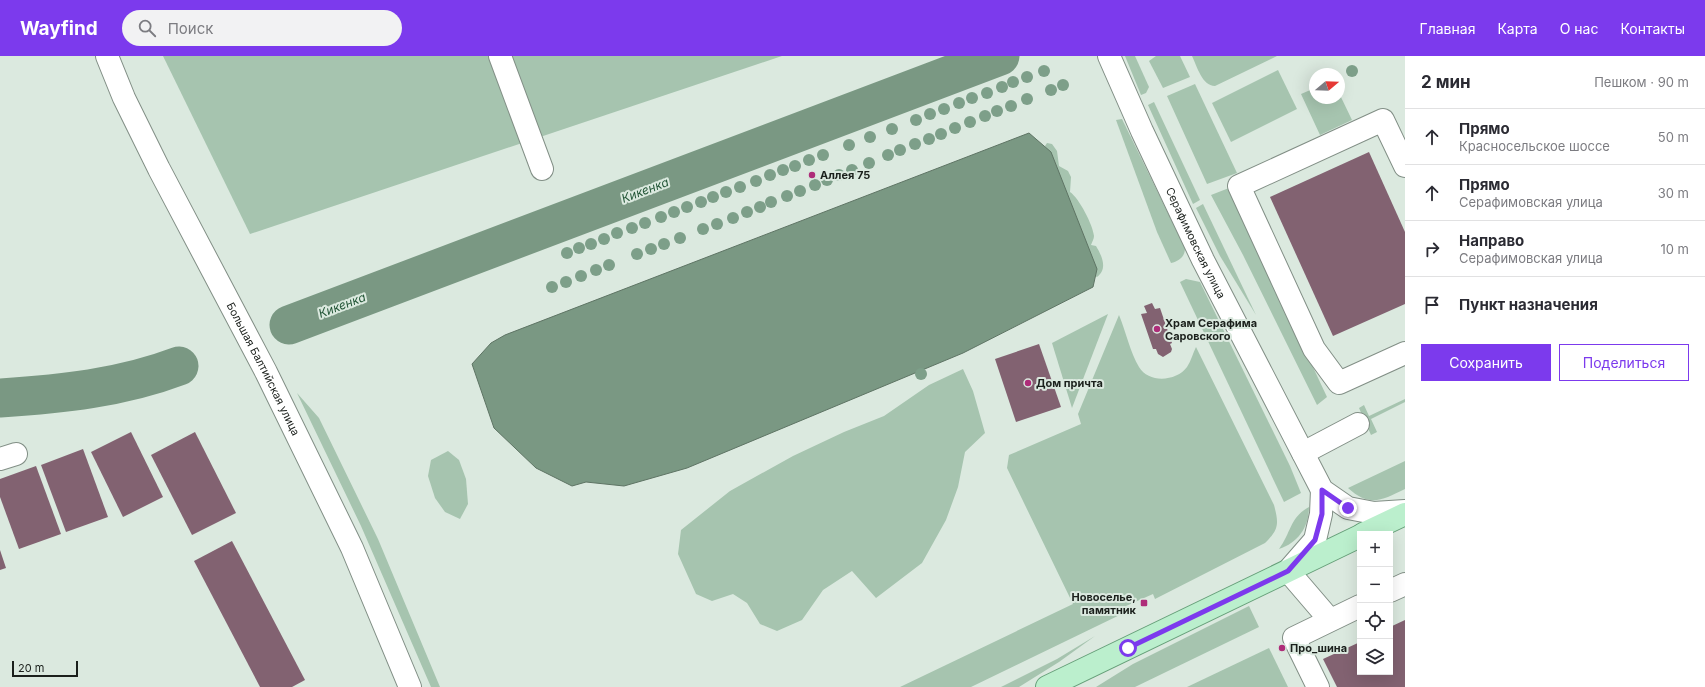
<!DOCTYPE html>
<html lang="ru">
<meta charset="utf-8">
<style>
body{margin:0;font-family:Inter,sans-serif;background:#f2f2f3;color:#2b2b33}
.controls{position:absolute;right:12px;bottom:12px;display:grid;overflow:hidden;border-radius:0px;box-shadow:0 4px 16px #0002}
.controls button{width:36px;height:36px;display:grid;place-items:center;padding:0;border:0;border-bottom:1px solid #e1e1e2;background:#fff;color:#2b2b33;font:20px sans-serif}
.compass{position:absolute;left:1309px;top:12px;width:36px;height:36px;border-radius:50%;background:#fff;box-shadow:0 4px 16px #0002;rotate:71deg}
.scale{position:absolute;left:12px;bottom:10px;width:66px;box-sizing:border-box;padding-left:4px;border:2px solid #1b201c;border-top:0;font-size:11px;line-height:14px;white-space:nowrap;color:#1b201c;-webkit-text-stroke:3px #dbe9df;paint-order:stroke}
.stop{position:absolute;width:12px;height:12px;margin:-9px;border:3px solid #7c3aed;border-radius:50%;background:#fff}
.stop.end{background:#7c3aed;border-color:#fff;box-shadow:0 1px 4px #0008}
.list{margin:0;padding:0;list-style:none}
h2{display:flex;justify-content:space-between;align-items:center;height:52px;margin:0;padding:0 16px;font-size:17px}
h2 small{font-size:13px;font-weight:400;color:#7c7c81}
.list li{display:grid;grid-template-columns:26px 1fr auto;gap:12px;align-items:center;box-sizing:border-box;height:56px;padding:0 16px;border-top:1px solid #e1e1e2}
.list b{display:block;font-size:15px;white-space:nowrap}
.list p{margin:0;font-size:13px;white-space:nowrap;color:#7c7c81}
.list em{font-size:13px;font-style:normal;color:#7c7c81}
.actions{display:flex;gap:8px;padding:12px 16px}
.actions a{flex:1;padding:9px 0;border:1px solid #7c3aed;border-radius:0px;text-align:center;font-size:14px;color:#7c3aed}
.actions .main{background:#7c3aed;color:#fff}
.icon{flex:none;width:22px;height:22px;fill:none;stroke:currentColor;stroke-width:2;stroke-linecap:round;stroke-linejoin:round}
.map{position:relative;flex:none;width:1405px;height:631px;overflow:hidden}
header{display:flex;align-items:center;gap:24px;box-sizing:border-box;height:56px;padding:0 20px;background:#7c3aed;color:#fff}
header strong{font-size:19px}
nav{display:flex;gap:22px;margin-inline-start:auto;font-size:14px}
.search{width:280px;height:36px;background:#f2f2f3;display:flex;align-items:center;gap:10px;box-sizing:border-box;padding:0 14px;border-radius:22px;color:#7c7c81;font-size:15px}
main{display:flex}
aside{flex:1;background:#fff}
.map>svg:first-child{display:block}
</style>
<header>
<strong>Wayfind</strong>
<div class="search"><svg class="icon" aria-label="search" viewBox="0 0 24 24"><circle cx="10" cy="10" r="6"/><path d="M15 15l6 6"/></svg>Поиск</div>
<nav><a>Главная</a><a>Карта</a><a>О нас</a><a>Контакты</a></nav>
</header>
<main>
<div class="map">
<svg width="1405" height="631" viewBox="0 0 1405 631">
<rect width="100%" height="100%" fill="#dbe9df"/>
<g fill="#a6c4af">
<polygon points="163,0 782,0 250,178"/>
<polygon points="1125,0 1135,0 1149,31 1146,37 1141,39"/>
<polygon points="1156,0 1180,0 1190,21 1163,32 1149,5"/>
<path d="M1192 0H1277L1215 30C1202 30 1197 10 1192 0Z"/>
<polygon points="1278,14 1297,53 1231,86 1212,47"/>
<polygon points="1195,28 1237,117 1207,128 1167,40"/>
<polygon points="1315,32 1315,42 1339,42 1339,37 1352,64 1320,79 1301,38"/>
<polygon points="1154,46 1200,144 1193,148 1148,49"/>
<path d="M1122 63 1185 192C1185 201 1179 205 1171 207L1157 176 1116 64Z"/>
<path d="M1047 87 1052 88 1057 95 1059 110 1068 115 1071 121 1070 136C1079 142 1093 169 1094 180 1094 183 1092 186 1091 189L1096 190C1102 200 1108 213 1097 221L1089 217 1045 90Z"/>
<polygon points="1229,132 1327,341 1317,349 1243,199 1211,139"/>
<polygon points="1203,148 1256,259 1220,200 1196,152"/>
<polygon points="1186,223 1200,226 1290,410 1301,437 1284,446 1180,226"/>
<polygon points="1108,258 1072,352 1052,287"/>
<path d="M1119 259C1126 276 1130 296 1139 311 1149 328 1177 325 1187 311 1191 305 1193 297 1196 291L1274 449C1279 468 1279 473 1265 487L1155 543 1153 538 1126 550 1128 555 971 631H900L1073 548 1007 412 1009 399 1081 368 1078 358Z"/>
<polygon points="963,313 973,335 985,377 965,396 958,431 946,464 922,507 876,542 852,515 823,534 802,564 777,575 760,568 747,547 733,538 712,545 696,538 678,498 681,474 730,435 793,400 844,376 884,360 929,329"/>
<polygon points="297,337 319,362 378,483 440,631 431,631 361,470"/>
<polygon points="1405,343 1405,346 1371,363 1377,376 1371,379 1359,352 1364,349 1369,360"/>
<polygon points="448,395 459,404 466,423 468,448 460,463 445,456 435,442 428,420 431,404"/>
<path d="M1405 405V433C1382 444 1370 452 1348 432Z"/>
<path d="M1309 451C1309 471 1298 487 1279 493 1291 477 1290 461 1309 451Z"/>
<polygon points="1249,550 1259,571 1135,631 1096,631 1133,608"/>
<polygon points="1095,580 1059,606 1019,631 1001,631 1057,603"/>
<polygon points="1269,592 1288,631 1187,631"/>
</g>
<polygon fill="#7a9883" stroke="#5e7464" points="1029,77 1051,96 1097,213 1093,231 963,297 687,412 624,430 586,426 572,430 536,412 494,372 472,308 491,287 505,279"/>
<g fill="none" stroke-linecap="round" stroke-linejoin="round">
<g stroke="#7a9883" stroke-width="39">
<polyline points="289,269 1000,0"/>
<path d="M0 342C61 338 121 332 179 310"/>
</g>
</g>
<g fill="#826271">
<polygon points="1369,96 1405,176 1405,248 1333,280 1270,141"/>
<polygon points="1152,247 1155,253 1160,252 1172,287 1170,288 1172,293 1171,296 1163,301 1158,298 1156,293 1153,293 1141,258 1147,257 1144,250"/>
<polygon points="1039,288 1061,351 1016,366 995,303"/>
<polygon points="131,376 163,441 123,461 91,396"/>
<polygon points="195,376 236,457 192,479 151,399"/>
<polygon points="83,393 108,461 66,476 41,409"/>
<polygon points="36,410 61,478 19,493 0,441 0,423"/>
<polygon points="232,485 305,624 292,631 260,631 194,505"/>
<polygon points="0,494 6,512 0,514"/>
<polygon points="1405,564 1405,631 1337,631 1323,603 1360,586 1360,616 1390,616 1390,571"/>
</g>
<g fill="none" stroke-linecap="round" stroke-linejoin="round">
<defs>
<g id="minor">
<path id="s1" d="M107 0 124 42 159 113 266 316 352 492 410 631"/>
<polyline points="500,0 542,113"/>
<path id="s2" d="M1109 0 1142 75 1203 204 1322 434 1348 452 1374 457 1405 455"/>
<polyline points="1405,110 1383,64 1239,130 1314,293 1339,327 1405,297"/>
<polyline points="1303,397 1358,368"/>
<polyline points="0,403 16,398"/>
<polyline points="1322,434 1321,458 1315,484 1288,515 1330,564"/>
<polyline points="1390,535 1405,528"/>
<polyline points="1318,631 1294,582 1360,550"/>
</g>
<g id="major">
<polyline points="1363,478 1405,458"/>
<polyline points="1047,631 1360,480"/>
</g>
</defs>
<use href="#minor" stroke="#828f86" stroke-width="24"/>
<use href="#major" stroke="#669f79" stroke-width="24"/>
<use href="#minor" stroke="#fff" stroke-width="22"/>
<use href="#major" stroke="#bbefcd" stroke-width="22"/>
</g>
<g fill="#7d9f89">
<circle cx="1044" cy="15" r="6"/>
<circle cx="1352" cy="15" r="6"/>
<circle cx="1027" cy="21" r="6"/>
<circle cx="1013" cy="26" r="6"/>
<circle cx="1063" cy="29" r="6"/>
<circle cx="1002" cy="31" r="6"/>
<circle cx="1051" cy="34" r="6"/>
<circle cx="987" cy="37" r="6"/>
<circle cx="972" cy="42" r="6"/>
<circle cx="1027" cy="43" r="6"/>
<circle cx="959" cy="47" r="6"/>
<circle cx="1011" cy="50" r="6"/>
<circle cx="944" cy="53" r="6"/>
<circle cx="997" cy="55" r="6"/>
<circle cx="930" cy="58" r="6"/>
<circle cx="985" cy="60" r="6"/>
<circle cx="916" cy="64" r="6"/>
<circle cx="970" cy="66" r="6"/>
<circle cx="955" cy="72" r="6"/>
<circle cx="892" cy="73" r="6"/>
<circle cx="941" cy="78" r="6"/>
<circle cx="870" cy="81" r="6"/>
<circle cx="929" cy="83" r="6"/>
<circle cx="915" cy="88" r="6"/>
<circle cx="849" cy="89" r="6"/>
<circle cx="900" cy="94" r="6"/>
<circle cx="823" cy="99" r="6"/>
<circle cx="888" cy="99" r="6"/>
<circle cx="809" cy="104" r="6"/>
<circle cx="869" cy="107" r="6"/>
<circle cx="795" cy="110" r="6"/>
<circle cx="783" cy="114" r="6"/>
<circle cx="852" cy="114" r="6"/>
<circle cx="770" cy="119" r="6"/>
<circle cx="839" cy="119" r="6"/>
<circle cx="827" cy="124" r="6"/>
<circle cx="756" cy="125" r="6"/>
<circle cx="815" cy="129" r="6"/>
<circle cx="740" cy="131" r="6"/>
<circle cx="800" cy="135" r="6"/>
<circle cx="726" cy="136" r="6"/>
<circle cx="787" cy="140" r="6"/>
<circle cx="713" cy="141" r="6"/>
<circle cx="701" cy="146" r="6"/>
<circle cx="771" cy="146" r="6"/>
<circle cx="687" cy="151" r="6"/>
<circle cx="760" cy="151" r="6"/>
<circle cx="674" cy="156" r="6"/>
<circle cx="747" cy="156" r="6"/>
<circle cx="661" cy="161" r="6"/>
<circle cx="733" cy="162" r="6"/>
<circle cx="645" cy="167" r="6"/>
<circle cx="717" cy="168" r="6"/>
<circle cx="632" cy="172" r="6"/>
<circle cx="703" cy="173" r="6"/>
<circle cx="617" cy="177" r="6"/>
<circle cx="680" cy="182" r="6"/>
<circle cx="604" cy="183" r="6"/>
<circle cx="591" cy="188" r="6"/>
<circle cx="664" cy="188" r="6"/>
<circle cx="579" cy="192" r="6"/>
<circle cx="651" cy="193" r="6"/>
<circle cx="567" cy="197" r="6"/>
<circle cx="637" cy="198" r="6"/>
<circle cx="609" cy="209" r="6"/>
<circle cx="596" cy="214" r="6"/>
<circle cx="581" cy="220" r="6"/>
<circle cx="566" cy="226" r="6"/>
<circle cx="552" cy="231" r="6"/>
<circle cx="921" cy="318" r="6"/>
</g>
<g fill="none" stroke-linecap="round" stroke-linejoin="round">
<polyline stroke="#7c3aed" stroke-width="5" points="1128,592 1288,515 1315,484 1322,458 1322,434 1348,452"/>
</g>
<g fill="#ae2d79" stroke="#dbe9df" stroke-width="1.5">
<circle cx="812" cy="119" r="4"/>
<circle cx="1157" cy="273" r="4"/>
<circle cx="1028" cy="327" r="4"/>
<rect x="1140" y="543" width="8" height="8" rx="2"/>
<circle cx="1282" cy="592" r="4"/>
</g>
<g text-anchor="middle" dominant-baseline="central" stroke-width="4" stroke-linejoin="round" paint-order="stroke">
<g font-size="11" font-weight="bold" fill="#1b201c" stroke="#dbe9df" text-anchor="start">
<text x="820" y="119">Аллея 75</text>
<text x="1165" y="267">Храм Серафима<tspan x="1165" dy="13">Саровского</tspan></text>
<text x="1036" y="327">Дом причта</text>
<text x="1136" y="541" text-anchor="end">Новоселье,<tspan x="1136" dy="13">памятник</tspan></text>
<text x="1290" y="592">Про_шина</text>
</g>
<g font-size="11" fill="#1b201c" stroke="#dbe9df">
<text stroke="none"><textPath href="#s2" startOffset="206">Серафимовская улица</textPath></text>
<text stroke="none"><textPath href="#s1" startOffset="350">Большая Балтийская улица</textPath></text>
</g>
<g font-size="12" font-style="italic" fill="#235637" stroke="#dbe9df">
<text transform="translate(645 134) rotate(-21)">Кикенка</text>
<text transform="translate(342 249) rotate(-21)">Кикенка</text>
</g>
</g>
</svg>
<div class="controls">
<button>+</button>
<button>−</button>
<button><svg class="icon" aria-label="locate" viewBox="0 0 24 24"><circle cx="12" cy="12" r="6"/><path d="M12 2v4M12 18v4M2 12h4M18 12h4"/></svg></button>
<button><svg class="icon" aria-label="layers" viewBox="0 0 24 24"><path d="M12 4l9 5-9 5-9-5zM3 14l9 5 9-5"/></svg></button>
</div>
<svg class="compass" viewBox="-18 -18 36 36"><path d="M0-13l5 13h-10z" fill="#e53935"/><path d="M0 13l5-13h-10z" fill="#7c7c81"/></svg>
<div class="scale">20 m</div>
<div class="stop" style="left:1128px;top:592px"></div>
<div class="stop end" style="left:1348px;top:452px"></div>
</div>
<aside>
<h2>2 мин<small>Пешком · 90 m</small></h2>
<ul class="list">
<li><svg class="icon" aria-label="ahead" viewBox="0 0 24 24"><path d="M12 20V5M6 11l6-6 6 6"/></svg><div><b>Прямо</b><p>Красносельское шоссе</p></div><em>50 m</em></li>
<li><svg class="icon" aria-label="ahead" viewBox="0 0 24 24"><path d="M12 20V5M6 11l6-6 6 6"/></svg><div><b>Прямо</b><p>Серафимовская улица</p></div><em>30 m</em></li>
<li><svg class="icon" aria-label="right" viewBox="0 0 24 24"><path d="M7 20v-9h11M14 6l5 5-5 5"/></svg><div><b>Направо</b><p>Серафимовская улица</p></div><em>10 m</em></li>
<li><svg class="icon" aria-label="arrive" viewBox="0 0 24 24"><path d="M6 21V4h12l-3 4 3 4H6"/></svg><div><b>Пункт назначения</b></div></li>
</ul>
<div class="actions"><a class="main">Сохранить</a><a>Поделиться</a></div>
</aside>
</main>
